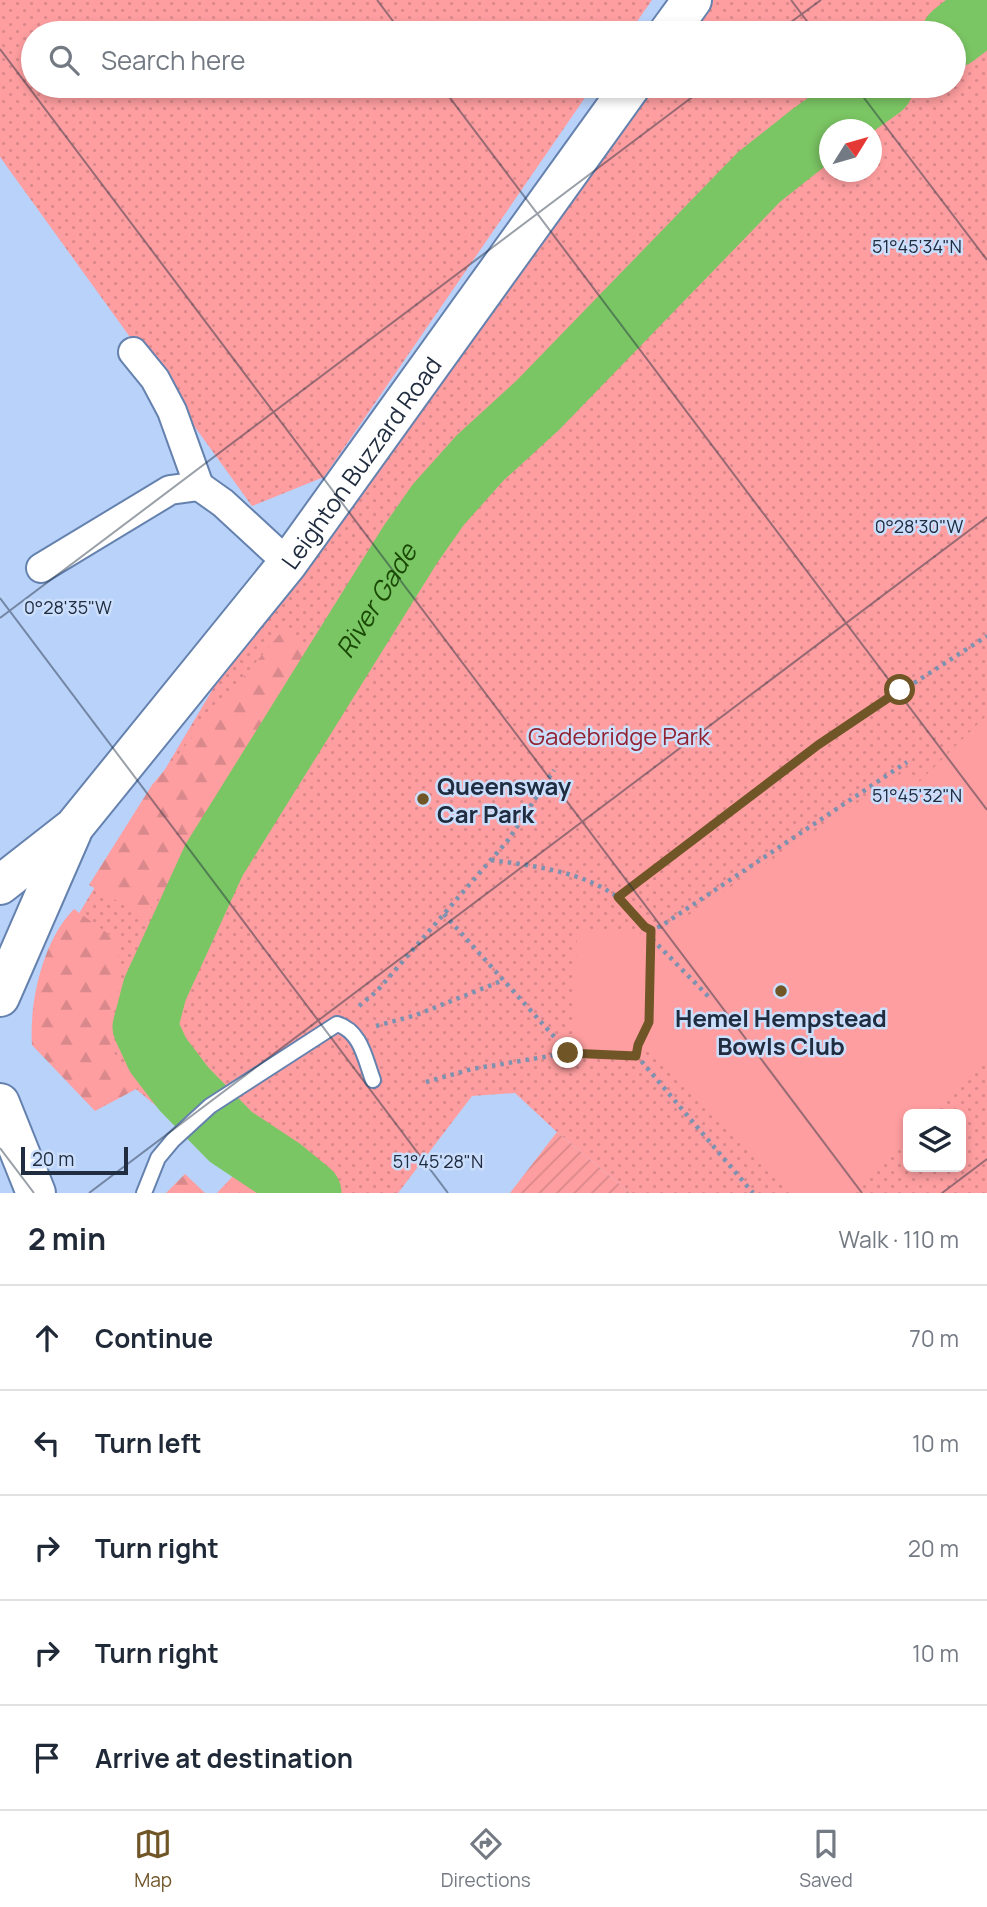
<!DOCTYPE html>
<meta charset="utf-8">
<style>
body{margin:0;font-family:Manrope,sans-serif;background:#f2f2f3;color:#1f2937}
.controls{position:absolute;right:21px;bottom:21px;display:grid;overflow:hidden;border-radius:10px;box-shadow:0 4px 10px #0003}
.controls button{width:63px;height:63px;display:grid;place-items:center;padding:0;border:0;border-bottom:2px solid #e0e1e3;background:#fff;color:#1f2937;font:35px sans-serif}
.compass{position:absolute;left:819px;top:119px;width:63px;height:63px;border-radius:50%;background:#fff;box-shadow:0 4px 10px #0003;rotate:53deg}
.scale{position:absolute;left:21px;bottom:18px;width:107px;box-sizing:border-box;padding-left:7px;border:4px solid #202c3f;border-top:0;font-size:19px;line-height:24px;white-space:nowrap;color:#202c3f;-webkit-text-stroke:5px #cbdffd;paint-order:stroke}
.stop{position:absolute;width:21px;height:21px;margin:-16px;border:5px solid #705527;border-radius:50%;background:#fff}
.stop.end{background:#705527;border-color:#fff;box-shadow:0 2px 7px #0008}
.list{margin:0;padding:0;list-style:none}
h2{display:flex;justify-content:space-between;align-items:center;height:91px;margin:0;padding:0 28px;font-size:30px}
h2 small{font-size:23px;font-weight:400;color:#747a83}
.list li{display:grid;grid-template-columns:46px 1fr auto;gap:21px;align-items:center;box-sizing:border-box;height:105px;padding:0 28px;border-top:2px solid #e0e1e3}
.list b{display:block;font-size:26px;white-space:nowrap}
.list em{font-size:23px;font-style:normal;color:#747a83}
.icon{flex:none;width:38px;height:38px;fill:none;stroke:currentColor;stroke-width:2;stroke-linecap:round;stroke-linejoin:round}
.map{position:relative;flex:none;width:987px;height:1193px;overflow:hidden}
.search{position:absolute;background:#fff;box-shadow:0 4px 10px #0003;left:21px;right:21px;top:21px;height:77px;display:flex;align-items:center;gap:18px;box-sizing:border-box;padding:0 24px;border-radius:38px;color:#747a83;font-size:26px}
.sheet{height:616px;background:#fff}
nav{display:flex;justify-content:space-around;align-items:center;box-sizing:border-box;height:98px;border-top:2px solid #e0e1e3;background:#fff;font-size:19px;color:#747a83}
nav a{display:grid;justify-items:center;gap:4px}
nav .on{color:#705527}
.map>svg:first-child{display:block}
</style>
<div class="map">
<svg width="987" height="1193" viewBox="0 0 987 1193">
<defs>
<pattern id="grass-dots" width="8" height="8" patternUnits="userSpaceOnUse" patternTransform="scale(1.75)"><rect width="8" height="8" fill="#fe9ea0"/><path d="M2 2h.1M6 6h.1" fill="none" stroke="#d9888b" stroke-width="1.8" stroke-linecap="round"/></pattern>
<pattern id="forest-firs" width="22" height="20" patternUnits="userSpaceOnUse" patternTransform="scale(1.75)"><rect width="22" height="20" fill="#fe9ea0"/><path d="M5 1l3.5 6h-7zM16 11l3.5 6h-7z" fill="#d9888b"/></pattern>
<pattern id="garden-furrows" width="10" height="10" patternUnits="userSpaceOnUse" patternTransform="scale(1.75)"><rect width="10" height="10" fill="#fe9ea0"/><path d="M-1 1l2-2M0 10L10 0M9 11l2-2" fill="none" stroke="#d9888b"/></pattern>
</defs>
<rect width="100%" height="100%" fill="#b9d2f9"/>
<g fill="url(#grass-dots)" fill-rule="evenodd">
<polygon points="0,0 652,0 629,33 33,33 33,86 593,86 324,477 252,506 0,157"/>
<path d="M692 0H987V1193H630L557 1132 515 1093 472 1096 398 1193H261L125 1080 43 974 288 563 631 86H954V33H668ZM830 130H872V172H830ZM908 1114H961V1167H908Z"/>
</g>
<g fill="url(#forest-firs)">
<polygon points="284,629 306,655 253,747 211,811 175,878 144,916 89,885 152,785"/>
<path d="M74 909 121 943 119 947V998L113 1011 110 1043 124 1074 138 1088 95 1111 32 1045C29 1002 43 940 74 909Z"/>
<polygon points="231,1170 248,1185 263,1193 217,1193 232,1177"/>
<polygon points="185,1174 205,1193 166,1193"/>
</g>
<polygon fill="url(#garden-furrows)" points="557,1132 630,1193 510,1193"/>
<polygon fill="#fe9ea0" points="987,715 987,1060 932,1114 908,1114 908,1138 852,1193 794,1193 655,1052 573,1049 577,932 660,934 905,771 917,784"/>
<g fill="none" stroke-linecap="round" stroke-linejoin="round">
<g stroke="#7bc664" stroke-width="65">
<polyline points="954,35 987,9"/>
<path id="s1" d="M309 1193 281 1170 231 1137 184 1089 158 1055 145 1027 155 989 214 860 410 545 438 505 480 458 538 405 759 177 812 135 881 86"/>
</g>
<defs>
<path id="lane" d="M144 1193 158 1158 173 1140 210 1106 337 1024C361 1031 365 1059 373 1080"/>
<g id="street">
<polyline points="133,352 155,379 172,411 199,486"/>
<polyline points="41,568 170,490 199,486 223,503 288,563"/>
</g>
<polyline id="secondary" points="0,1103 36,1193"/>
<g id="primary">
<polyline points="668,33 692,0"/>
<path id="s2" d="M0 885 74 827 288 563 631 86"/>
<polyline points="0,997 72,832"/>
</g>
</defs>
<use href="#lane" stroke="#6582af" stroke-width="18"/>
<use href="#street" stroke="#6582af" stroke-width="32"/>
<use href="#secondary" stroke="#6582af" stroke-width="42"/>
<use href="#primary" stroke="#6582af" stroke-width="42"/>
<g stroke="#7d91b0" stroke-width="4.5" stroke-dasharray="3.5 5" stroke-linecap="butt">
<path d="M491 860C534 866 580 871 616 896 630 906 636 922 651 930L661 926 907 762"/>
<polyline points="618,897 818,745 987,636"/>
<polyline points="444,914 568,1052"/>
<polyline points="652,939 710,998"/>
<polyline points="359,1006 377,991 509,839 554,770"/>
<polyline points="376,1026 416,1015 504,980"/>
<polyline points="637,1056 638,1045 649,1022 651,930"/>
<polyline points="426,1082 472,1069 568,1053 637,1056 753,1193"/>
</g>
<use href="#lane" stroke="#fff" stroke-width="14"/>
<use href="#street" stroke="#fff" stroke-width="28"/>
<use href="#secondary" stroke="#fff" stroke-width="38"/>
<use href="#primary" stroke="#fff" stroke-width="38"/>
</g>
<g fill="none" stroke-linecap="round" stroke-linejoin="round">
<polyline stroke="#705527" stroke-width="9" points="568,1053 636,1056 638,1045 649,1022 651,930 645,927 618,897 818,745 900,690"/>
</g>
<path fill="none" stroke="#202c3f" stroke-width="2" stroke-opacity="0.45" d="M377 0 402 33M791 0 816 33M776 33 821 0M0 49 862 1193M441 86 987 810M855 86 987 260M0 598 448 1193M0 618 707 86M0 1148 34 1193M89 1193 987 517M942 1193 987 1159"/>
<g fill="#705527" stroke="#cbdffd" stroke-width="2.5">
<circle cx="423" cy="799" r="7"/>
<circle cx="781" cy="991" r="7"/>
</g>
<g text-anchor="middle" dominant-baseline="central" stroke-width="5" stroke-linejoin="round" paint-order="stroke">
<g font-size="24" fill="#202c3f" stroke="#cbdffd">
<text stroke="none"><textPath href="#s2" startOffset="558">Leighton Buzzard Road</textPath></text>
</g>
<g font-size="24" fill="#922331" stroke="#cbdffd">
<text x="619" y="735">Gadebridge Park</text>
</g>
<g font-size="24" font-weight="bold" fill="#202c3f" stroke="#cbdffd" text-anchor="start">
<text x="437" y="785">Queensway<tspan x="437" dy="28">Car Park</tspan></text>
<text x="781" y="1017" text-anchor="middle">Hemel Hempstead<tspan x="781" dy="28">Bowls Club</tspan></text>
</g>
<g font-size="26" font-style="italic" fill="#1a4a05" stroke="#cbdffd">
<text stroke="none"><textPath href="#s1" startOffset="724">River Gade</textPath></text>
</g>
</g>
<g font-size="18" text-anchor="middle" fill="#202c3f" stroke="#cbdffd" stroke-width="5" stroke-linejoin="round" paint-order="stroke">
<text x="917" y="253">51°45'34"N</text>
<text x="919" y="533">0°28'30"W</text>
<text x="68" y="614">0°28'35"W</text>
<text x="917" y="802">51°45'32"N</text>
<text x="438" y="1168">51°45'28"N</text>
</g>
</svg>
<div class="controls">
<button><svg class="icon" aria-label="layers" viewBox="0 0 24 24"><path d="M12 4l9 5-9 5-9-5zM3 14l9 5 9-5"/></svg></button>
</div>
<svg class="compass" viewBox="-18 -18 36 36"><path d="M0-13l5 13h-10z" fill="#e53935"/><path d="M0 13l5-13h-10z" fill="#747a83"/></svg>
<div class="scale">20 m</div>
<div class="stop" style="left:900px;top:690px"></div>
<div class="stop end" style="left:568px;top:1053px"></div>
<div class="search"><svg class="icon" aria-label="search" viewBox="0 0 24 24"><circle cx="10" cy="10" r="6"/><path d="M15 15l6 6"/></svg>Search here</div>
</div>
<section class="sheet">
<h2>2 min<small>Walk · 110 m</small></h2>
<ul class="list">
<li><svg class="icon" aria-label="ahead" viewBox="0 0 24 24"><path d="M12 20V5M6 11l6-6 6 6"/></svg><div><b>Continue</b></div><em>70 m</em></li>
<li><svg class="icon" aria-label="left" viewBox="0 0 24 24"><path d="M17 20v-9H6M10 6l-5 5 5 5"/></svg><div><b>Turn left</b></div><em>10 m</em></li>
<li><svg class="icon" aria-label="right" viewBox="0 0 24 24"><path d="M7 20v-9h11M14 6l5 5-5 5"/></svg><div><b>Turn right</b></div><em>20 m</em></li>
<li><svg class="icon" aria-label="right" viewBox="0 0 24 24"><path d="M7 20v-9h11M14 6l5 5-5 5"/></svg><div><b>Turn right</b></div><em>10 m</em></li>
<li><svg class="icon" aria-label="arrive" viewBox="0 0 24 24"><path d="M6 21V4h12l-3 4 3 4H6"/></svg><div><b>Arrive at destination</b></div></li>
</ul>
</section>
<nav>
<a class="on"><svg class="icon" aria-label="map" viewBox="0 0 24 24"><path d="M3 6l6-2 6 2 6-2v14l-6 2-6-2-6 2zM9 4v14M15 6v14"/></svg>Map</a>
<a><svg class="icon" aria-label="directions" viewBox="0 0 24 24"><path d="M12 3l9 9-9 9-9-9zM9 14v-3h6M13 9l2 2-2 2"/></svg>Directions</a>
<a><svg class="icon" aria-label="saved" viewBox="0 0 24 24"><path d="M7 4h10v16l-5-4-5 4z"/></svg>Saved</a>
</nav>
